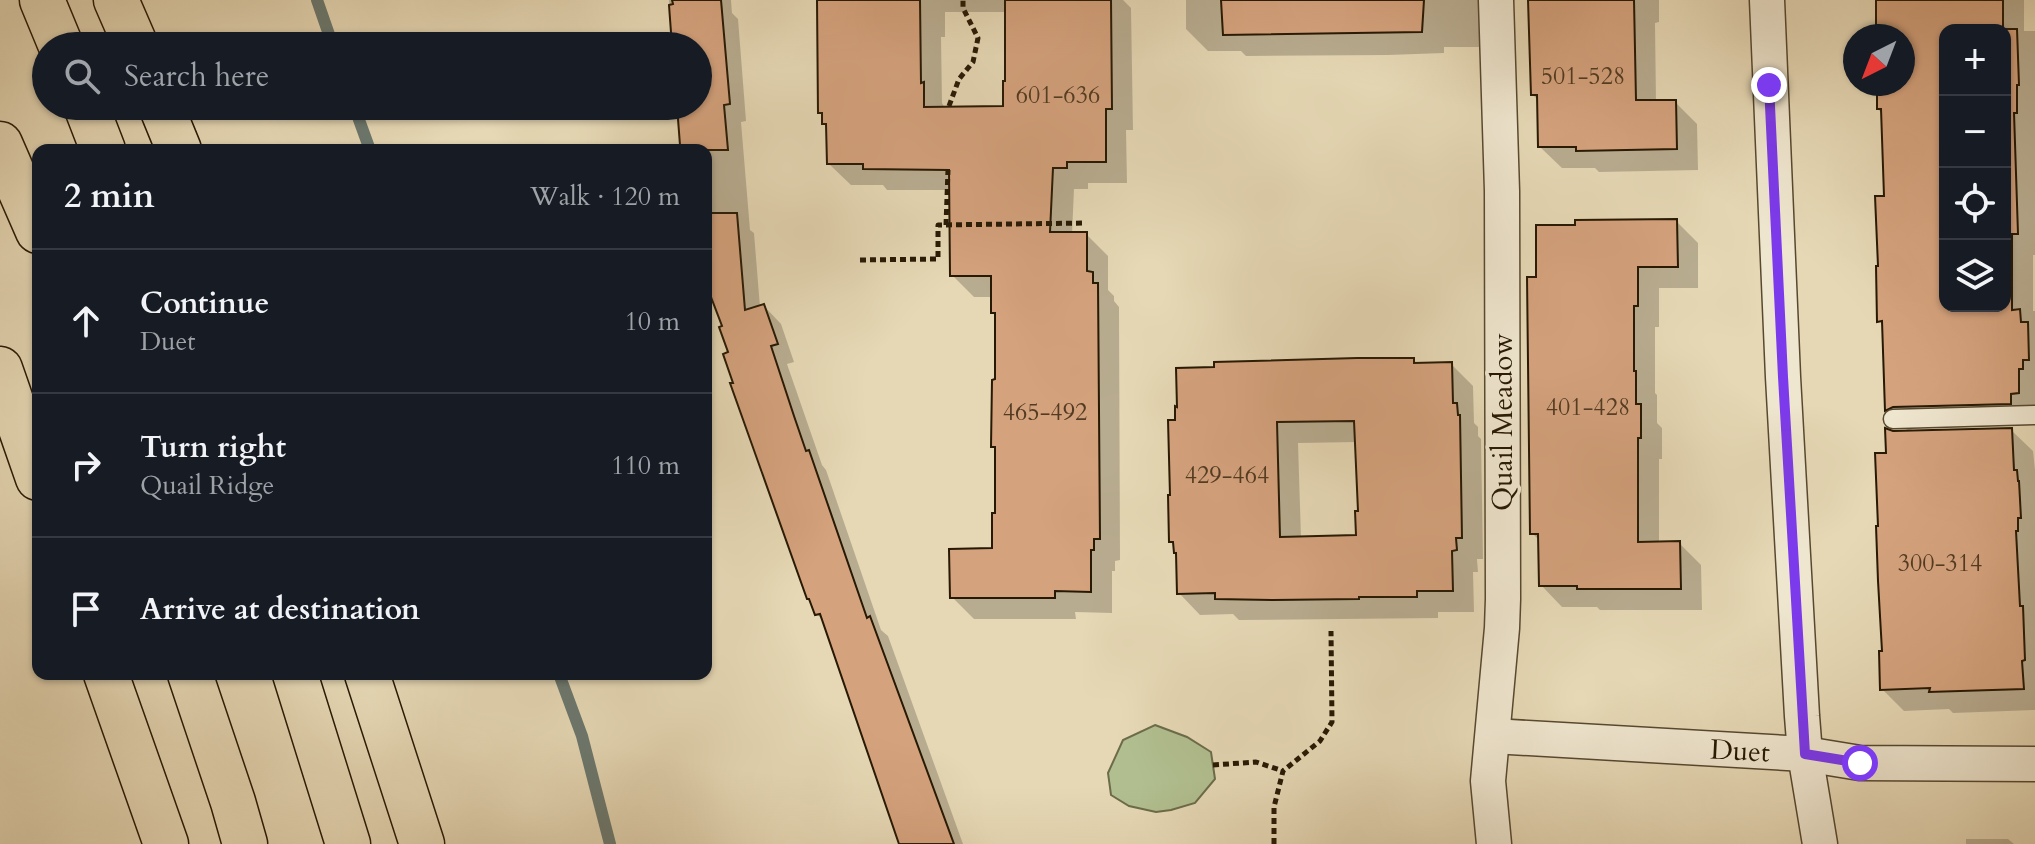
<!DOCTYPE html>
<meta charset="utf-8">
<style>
body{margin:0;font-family:Cardo,serif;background:#242831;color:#f1f3f6}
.controls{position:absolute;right:24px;top:24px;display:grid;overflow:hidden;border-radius:16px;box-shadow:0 2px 6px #0004}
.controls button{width:72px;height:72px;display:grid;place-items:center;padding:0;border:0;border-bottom:2px solid #363941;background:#171b24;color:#f1f3f6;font:40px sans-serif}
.compass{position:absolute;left:1843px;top:24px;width:72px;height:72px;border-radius:50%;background:#171b24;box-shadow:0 2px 6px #0004;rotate:222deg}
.stop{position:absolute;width:24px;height:24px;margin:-18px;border:6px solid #7c3aed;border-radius:50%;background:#fff}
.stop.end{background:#7c3aed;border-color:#fff;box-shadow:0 2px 8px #0008}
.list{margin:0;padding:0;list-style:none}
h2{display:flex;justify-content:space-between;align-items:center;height:104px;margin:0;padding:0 32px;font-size:34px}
h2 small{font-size:26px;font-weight:400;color:#9ea1a6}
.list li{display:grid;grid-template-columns:52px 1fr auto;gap:24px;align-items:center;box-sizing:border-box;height:144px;padding:0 32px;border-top:2px solid #363941}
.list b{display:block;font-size:30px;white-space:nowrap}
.list p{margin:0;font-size:26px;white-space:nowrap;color:#9ea1a6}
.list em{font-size:26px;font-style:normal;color:#9ea1a6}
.icon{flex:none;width:44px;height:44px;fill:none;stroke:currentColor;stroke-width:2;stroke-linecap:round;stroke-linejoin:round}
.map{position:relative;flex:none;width:2035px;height:844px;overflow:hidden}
.search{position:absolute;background:#171b24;box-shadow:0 2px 6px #0004;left:32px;top:32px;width:680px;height:88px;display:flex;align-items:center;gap:20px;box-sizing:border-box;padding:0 28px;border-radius:44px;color:#9ea1a6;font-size:30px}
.panel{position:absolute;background:#171b24;box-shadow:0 2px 6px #0004;left:32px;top:144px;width:680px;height:536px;border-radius:16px}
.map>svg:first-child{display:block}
</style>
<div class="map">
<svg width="2035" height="844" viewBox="0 0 2035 844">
<rect width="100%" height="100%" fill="#e6d8b5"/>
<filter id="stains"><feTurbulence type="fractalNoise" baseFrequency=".0025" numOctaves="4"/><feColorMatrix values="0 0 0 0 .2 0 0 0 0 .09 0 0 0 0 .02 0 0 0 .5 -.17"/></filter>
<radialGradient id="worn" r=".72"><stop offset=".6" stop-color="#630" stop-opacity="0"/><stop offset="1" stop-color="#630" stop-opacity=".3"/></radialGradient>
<polygon fill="#b1bf90" stroke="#6c6c4a" stroke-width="2" points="1155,725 1187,737 1211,752 1215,779 1195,803 1171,810 1156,812 1129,806 1111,795 1108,773 1123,740"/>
<g fill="#0003" fill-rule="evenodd">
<polygon points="669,0 731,0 732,13 738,19 746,121 741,122 750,230 754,233 760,307 764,306 781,324 794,362 787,364 822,465 826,470 881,630 888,636 963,844 901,844 825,623 817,614 735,384 724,328 706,281 706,150 682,150 678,106 698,106 698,46 673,46"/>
<path d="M819 0H1123L1131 8 1133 130H1126L1127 183H1088V189H1074L1072 234H1086L1108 256V290L1114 296V301L1119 307 1120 560 1115 561V571H1112V613L1075 612 1076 619H974L952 597 994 550 997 515V450L993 446 997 381V316L993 312V297H974L952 275 951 190H887L883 185H851L829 164 828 127 824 123V116L820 112ZM945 12H1004L1007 18V82L1005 108H945L942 103 941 37H945Z"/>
<polygon points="1186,0 1481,0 1481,47 1444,47 1444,53 1388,55 1246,56 1241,51 1208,51 1186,29"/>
<polygon points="1530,0 1659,0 1659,22 1655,23 1656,102 1675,102 1697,124 1698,170 1599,172 1595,168 1562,168 1540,147 1539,101 1533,95"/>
<path d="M1878 0H2024V31H2035V255H2033V311H2035V414H2032V425L1915 428 1908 431 1887 410 1885 326 1879 321 1886 198 1883 115 1877 108V84H1903V36H1878ZM1945 30H2005V306H1945Z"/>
<polygon points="1676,221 1698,243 1698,288 1659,288 1659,327 1655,327 1655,393 1657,395 1657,423 1662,428 1662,459 1659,459 1659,543 1679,543 1701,565 1702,610 1600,610 1597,607 1562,607 1541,585 1540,541 1532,533 1538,279"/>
<path d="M1414 360 1418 365 1451 364 1473 386 1474 423 1478 427V436L1481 439 1483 559H1477L1478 572H1473L1474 612H1438V618L1239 620 1233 614 1200 615 1179 593 1178 554 1175 545 1171 541 1170 422ZM1357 442 1358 537 1301 538 1298 443Z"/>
<polygon points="2011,430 2033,451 2035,470 2035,710 1953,713 1949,709 1904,711 1882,689 1884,653 1880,528 1888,455 1893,433"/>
<polygon points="1966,839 2008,839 2014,844 1966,844"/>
</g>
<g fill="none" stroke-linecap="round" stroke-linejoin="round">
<g stroke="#6b786f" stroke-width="12">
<polyline points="317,0 333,46"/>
<polyline points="354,106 370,150"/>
<polyline points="559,674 582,736 610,844"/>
</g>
</g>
<g fill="#d4a27d" stroke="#271904" stroke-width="2" fill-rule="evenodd">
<polygon points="672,0 721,0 730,104 724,105 728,150 684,150 683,145 680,145 677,106 698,106 698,46 672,46 669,5 673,4"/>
<polygon points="817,0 920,0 921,83 924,82 924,107 1003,106 1003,81 1005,81 1005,0 1111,0 1112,109 1106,109 1106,162 1067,162 1067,168 1053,168 1050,232 1087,232 1087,271 1093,272 1093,283 1098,283 1100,539 1094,539 1094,550 1091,550 1091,592 1055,591 1055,598 950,598 949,549 992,548 992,513 995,513 995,447 991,447 992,380 995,379 995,313 991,313 991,276 950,276 949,170 863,169 863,164 827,164 826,124 822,124 822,113 818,113"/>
<polygon points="1221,0 1424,0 1422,32 1223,35"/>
<polygon points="1528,0 1634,0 1636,100 1676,100 1677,149 1576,151 1576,147 1538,147 1537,95 1531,95"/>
<path d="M1876 0H2003V29H2017L2019 85H2017V113H2014L2018 234H2012V310L2020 309 2021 322H2028L2029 360H2023V369H2019V393L2011 394V404L1893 407 1885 411 1882 321 1877 322 1876 266H1878L1875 196H1884L1881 109H1877V84H1903V36H1876ZM1945 30H2005V306H1945Z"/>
<polygon points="706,213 737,213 745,310 764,304 778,344 771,346 794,416 806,451 809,450 867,618 870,616 954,844 899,844 820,614 815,615 809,599 807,599 730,383 733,383 723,354 728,352 719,327 722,326 706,284"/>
<polygon points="1677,219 1678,267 1638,267 1638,306 1634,306 1634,371 1636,371 1636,404 1641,404 1641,438 1638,438 1638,542 1680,541 1681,589 1577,589 1577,586 1539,586 1538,534 1530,534 1527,277 1536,277 1536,225 1575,225 1575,220"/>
<path d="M1357 358H1414V363L1452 362 1453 403H1457L1458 415H1460L1462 538H1456L1457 550 1452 551 1453 591H1417V597H1359V599L1273 600 1215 599V593L1177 594 1176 553H1174L1173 542H1169L1168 495H1170L1168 420H1175V406L1177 407 1176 368 1214 367V362ZM1354 421 1358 511H1355L1356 535 1280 537 1277 422Z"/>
<polygon points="1885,428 1893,431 2012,428 2014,470 2017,470 2018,481 2019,481 2021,518 2018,518 2018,531 2016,531 2020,606 2023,606 2025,660 2022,661 2024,689 1929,692 1930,688 1880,690 1879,651 1882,651 1878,581 1876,526 1878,526 1875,453 1886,453"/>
</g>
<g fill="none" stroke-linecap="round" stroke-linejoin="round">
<defs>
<polyline id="service" points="1893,419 2035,415"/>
<g id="minor">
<polyline points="1767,0 1783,377 1802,716 1805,754 1820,844"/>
<polyline points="1493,736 1805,754 1860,763 2035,764"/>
<polyline points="1494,844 1488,781 1502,628 1503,599 1502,191 1496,0"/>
</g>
<g id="motorway">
<polyline points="42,0 61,46"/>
<polyline points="116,0 136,46"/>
<polyline points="86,106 103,150"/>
<polyline points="161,106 179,150"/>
<polyline points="0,144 38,231"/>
<polyline points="0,369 38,478"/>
<polyline points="106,674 166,844"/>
<polyline points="190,674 233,802 245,844"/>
<polyline points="295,674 348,844"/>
<polyline points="367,674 422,844"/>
</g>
</defs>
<use href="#service" stroke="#574930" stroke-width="21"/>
<use href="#minor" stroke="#574930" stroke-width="37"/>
<use href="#motorway" stroke="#271904" stroke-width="47"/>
<g stroke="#271904" stroke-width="5" stroke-dasharray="6 4" stroke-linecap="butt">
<polyline points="949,106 959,79 973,62 978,38 963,8 963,0"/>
<polyline points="946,225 948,170"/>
<polyline points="860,260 938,259 938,225 1086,223"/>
<polyline points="1213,765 1256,762 1283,771"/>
<polyline points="1274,844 1274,807 1283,771 1320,741 1332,722 1331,631"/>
</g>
<use href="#service" stroke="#efe6cf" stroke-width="18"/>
<use href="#minor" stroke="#efe6cf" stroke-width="34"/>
<use href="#motorway" stroke="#e6d8b5" stroke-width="44"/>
</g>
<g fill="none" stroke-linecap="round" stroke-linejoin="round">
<polyline stroke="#7c3aed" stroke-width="10" points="1769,85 1783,377 1805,754 1860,763"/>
</g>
<g text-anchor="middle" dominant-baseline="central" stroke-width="7" stroke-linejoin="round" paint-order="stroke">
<g font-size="24" fill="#523b22">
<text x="1583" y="76">501-528</text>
<text x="1058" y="95">601-636</text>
<text x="1588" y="407">401-428</text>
<text x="1045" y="412">465-492</text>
<text x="1227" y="475">429-464</text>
<text x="1940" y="563">300-314</text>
</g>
<g font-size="28" fill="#271904" stroke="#efe6cf">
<text transform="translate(1503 422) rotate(-90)">Quail Meadow</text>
<text transform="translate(1740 751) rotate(3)">Duet</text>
</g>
</g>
<rect width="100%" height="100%" filter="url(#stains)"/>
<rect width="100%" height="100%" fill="url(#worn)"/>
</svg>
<div class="controls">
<button>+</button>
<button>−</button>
<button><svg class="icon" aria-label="locate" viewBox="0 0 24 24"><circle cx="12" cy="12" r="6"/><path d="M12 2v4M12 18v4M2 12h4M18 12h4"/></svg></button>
<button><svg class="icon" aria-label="layers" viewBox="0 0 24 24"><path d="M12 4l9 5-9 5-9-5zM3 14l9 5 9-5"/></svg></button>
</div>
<svg class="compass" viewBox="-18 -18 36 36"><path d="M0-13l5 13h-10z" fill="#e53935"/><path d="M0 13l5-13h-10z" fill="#9ea1a6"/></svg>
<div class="stop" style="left:1860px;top:763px"></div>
<div class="stop end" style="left:1769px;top:85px"></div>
<div class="search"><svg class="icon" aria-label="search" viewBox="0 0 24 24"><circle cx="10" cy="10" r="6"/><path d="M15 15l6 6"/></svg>Search here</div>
<section class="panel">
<h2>2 min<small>Walk · 120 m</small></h2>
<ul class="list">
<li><svg class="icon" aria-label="ahead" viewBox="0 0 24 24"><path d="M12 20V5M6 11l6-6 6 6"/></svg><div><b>Continue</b><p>Duet</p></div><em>10 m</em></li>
<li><svg class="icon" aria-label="right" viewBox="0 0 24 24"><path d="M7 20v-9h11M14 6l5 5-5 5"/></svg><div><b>Turn right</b><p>Quail Ridge</p></div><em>110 m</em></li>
<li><svg class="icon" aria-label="arrive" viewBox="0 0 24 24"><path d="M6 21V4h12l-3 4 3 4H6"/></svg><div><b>Arrive at destination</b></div></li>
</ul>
</section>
</div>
